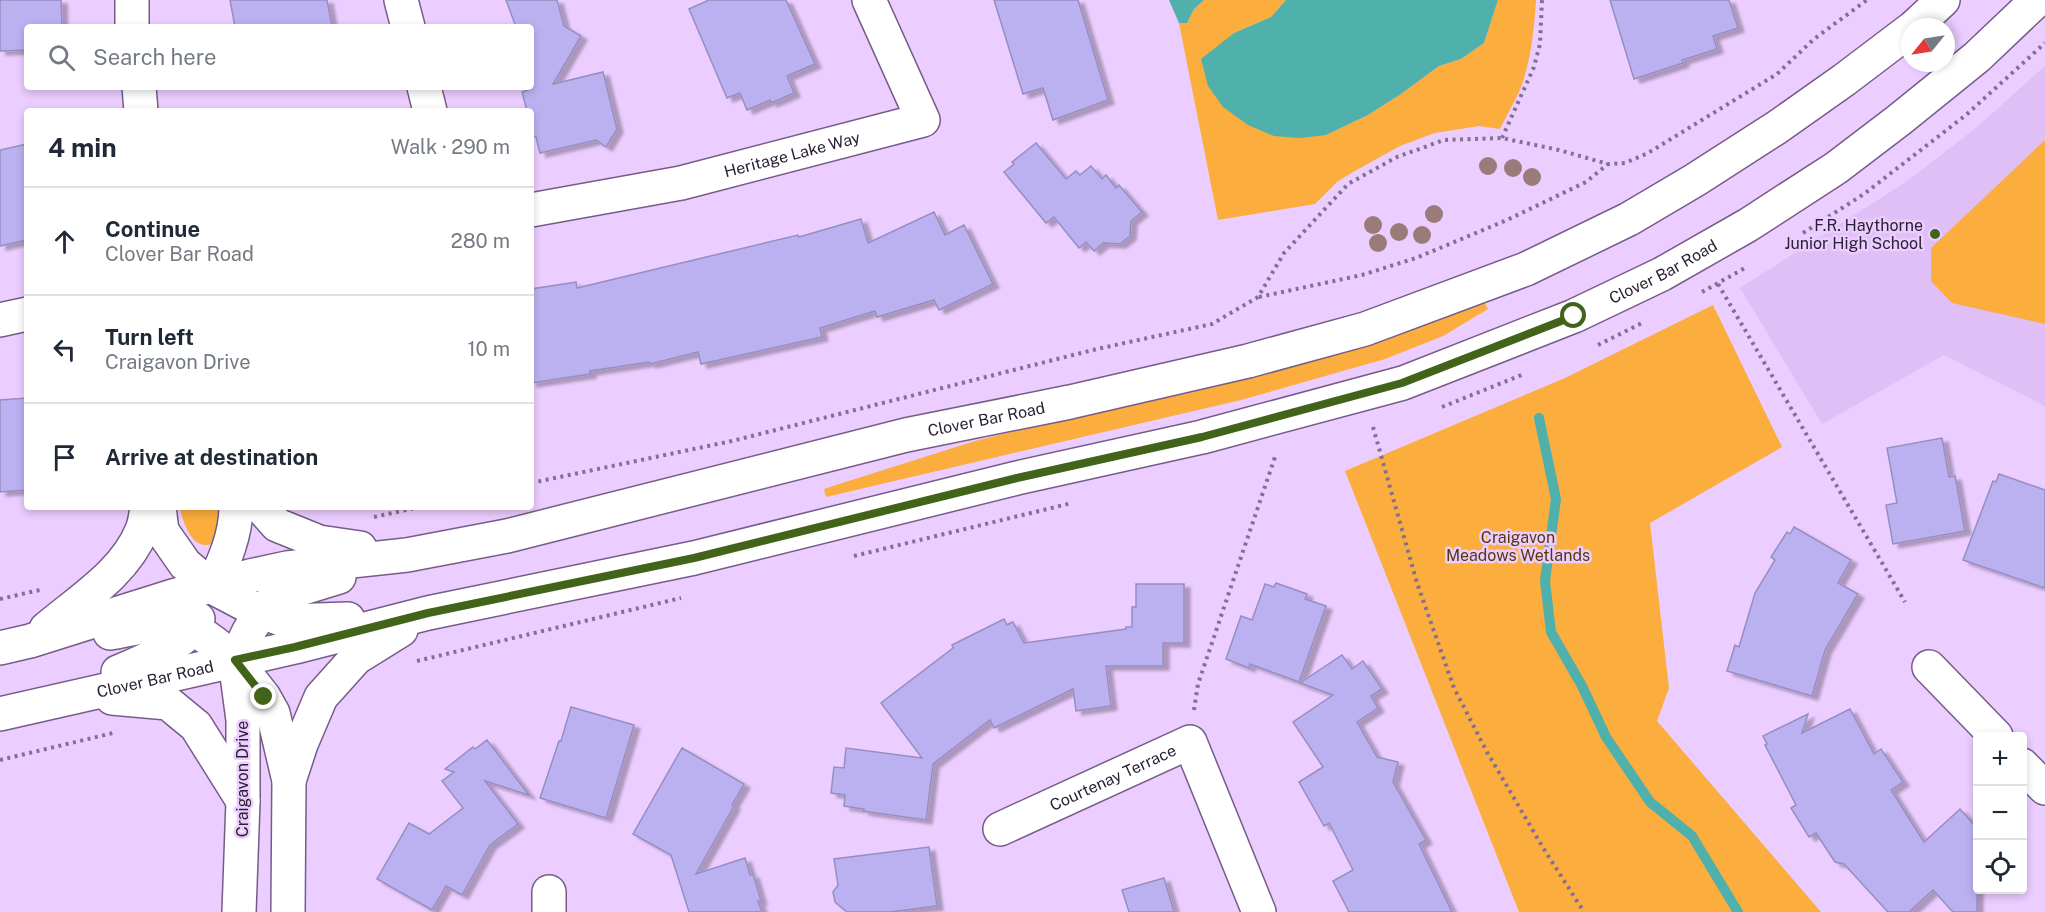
<!DOCTYPE html>
<meta charset="utf-8">
<style>
body{margin:0;font-family:"Public Sans",sans-serif;background:#f6f6f7;color:#1f2937}
.controls{position:absolute;right:18px;bottom:18px;display:grid;overflow:hidden;border-radius:6px;box-shadow:0 3px 9px #0003}
.controls button{width:54px;height:54px;display:grid;place-items:center;padding:0;border:0;border-bottom:2px solid #e0e1e3;background:#fff;color:#1f2937;font:30px sans-serif}
.compass{position:absolute;left:1901px;top:18px;width:54px;height:54px;border-radius:50%;background:#fff;box-shadow:0 3px 9px #0003;rotate:240deg}
.stop{position:absolute;width:18px;height:18px;margin:-14px;border:4px solid #41631a;border-radius:50%;background:#fff}
.stop.end{background:#41631a;border-color:#fff;box-shadow:0 2px 6px #0008}
.list{margin:0;padding:0;list-style:none}
h2{display:flex;justify-content:space-between;align-items:center;height:78px;margin:0;padding:0 24px;font-size:26px}
h2 small{font-size:20px;font-weight:400;color:#747a83}
.list li{display:grid;grid-template-columns:39px 1fr auto;gap:18px;align-items:center;box-sizing:border-box;height:108px;padding:0 24px;border-top:2px solid #e0e1e3}
.list b{display:block;font-size:22px;white-space:nowrap}
.list p{margin:0;font-size:20px;white-space:nowrap;color:#747a83}
.list em{font-size:20px;font-style:normal;color:#747a83}
.icon{flex:none;width:33px;height:33px;fill:none;stroke:currentColor;stroke-width:2;stroke-linecap:round;stroke-linejoin:round}
.map{position:relative;flex:none;width:2045px;height:912px;overflow:hidden}
.search{position:absolute;background:#fff;box-shadow:0 3px 9px #0003;left:24px;top:24px;width:510px;height:66px;display:flex;align-items:center;gap:15px;box-sizing:border-box;padding:0 21px;border-radius:6px;color:#747a83;font-size:22px}
.panel{position:absolute;background:#fff;box-shadow:0 3px 9px #0003;left:24px;top:108px;width:510px;height:402px;border-radius:6px}
.map>svg:first-child{display:block}
</style>
<div class="map">
<svg width="2045" height="912" viewBox="0 0 2045 912">
<defs>
<filter id="shadow"><feDropShadow dx="6" dy="4" stdDeviation="1.5" flood-color="#0004"/></filter>
</defs>
<rect width="100%" height="100%" fill="#ebcdff"/>
<polygon fill="#dfbff6" points="2045,66 2045,406 1944,355 1822,424 1740,288 1909,180 1977,127"/>
<g fill="#fbad3e">
<path d="M1204 0H1286L1271 17 1234 33 1326 135 1368 115 1401 94 1439 66 1461 59 1484 43 1498 0H1536C1534 30 1531 63 1519 92 1513 104 1506 117 1500 129L1479 126 1435 133 1400 146 1353 172 1337 182 1315 204 1218 220 1179 23H1187L1194 9Z"/>
<polygon points="2045,140 2045,324 1952,303 1931,281 1931,248"/>
<polygon points="1484,302 1488,309 1443,336 1385,359 1241,400 826,497 824,489 836,485 975,441 1361,344"/>
<polygon points="1713,305 1782,447 1650,523 1669,688 1657,721 1821,912 1519,912 1345,471 1565,378"/>
<path d="M179 507H225L214 543C192 553 184 523 179 507Z"/>
</g>
<g fill="#50b0ac">
<polygon points="1169,0 1204,0 1194,9 1187,23 1179,23"/>
<polygon points="1286,0 1498,0 1484,43 1461,59 1439,66 1401,94 1368,115 1326,135 1300,138 1274,136 1248,125 1223,107 1208,86 1201,59 1234,33 1271,17"/>
</g>
<g fill="none" stroke-linecap="round" stroke-linejoin="round">
<polyline stroke="#50b0ac" stroke-width="10" points="1539,418 1556,499 1545,581 1551,632 1582,686 1606,737 1650,802 1692,836 1738,912"/>
</g>
<g fill="#bbb1f1" stroke="#968ec0" stroke-width="1.5" filter="url(#shadow)">
<polygon points="0,0 61,0 62,27 27,27 27,50 0,51"/>
<polygon points="230,0 327,0 332,27 235,27"/>
<polygon points="506,0 557,0 564,26 581,36 553,84 603,72 617,129 606,147 596,140 540,153 536,137 533,137 531,129 531,111 527,111 522,92 531,89 531,27 516,27"/>
<polygon points="709,0 786,0 815,64 787,76 794,93 771,103 770,100 747,110 740,93 727,98 689,9"/>
<polygon points="994,0 1078,0 1108,100 1053,120 1043,88 1023,94"/>
<polygon points="1610,0 1729,0 1738,28 1713,36 1717,49 1682,60 1683,63 1634,79"/>
<polygon points="1036,143 1066,179 1076,171 1080,175 1091,166 1102,179 1106,175 1116,188 1119,185 1142,212 1131,221 1130,236 1120,244 1103,243 1094,251 1086,242 1079,248 1054,217 1046,223 1004,172 1014,164 1012,162"/>
<polygon points="27,144 27,240 0,246 0,150"/>
<polygon points="934,212 945,235 964,225 993,284 939,310 934,300 877,317 875,311 820,328 822,337 701,364 698,352 650,364 649,362 590,371 590,374 531,383 531,289 576,282 577,288 798,235 799,237 861,219 868,243"/>
<polygon points="27,398 27,490 0,492 0,400"/>
<polygon points="1942,438 1949,477 1955,476 1965,531 1893,544 1886,505 1897,503 1887,448"/>
<polygon points="1999,474 2045,490 2045,588 1963,560 1993,481 1996,482"/>
<polygon points="1794,527 1851,560 1838,583 1858,594 1825,650 1812,696 1727,671 1735,645 1739,647 1755,593 1775,560 1771,557 1787,532 1790,534"/>
<polygon points="1276,583 1307,594 1305,599 1326,606 1299,682 1250,664 1249,668 1226,659 1241,616 1252,620 1265,584 1274,587"/>
<polygon points="1136,584 1184,584 1184,643 1163,643 1163,666 1106,666 1111,706 1076,711 1073,689 994,728 990,720 933,764 926,820 863,811 864,809 844,806 845,795 831,793 834,767 844,768 846,748 922,758 881,703 953,648 952,645 1004,619 1007,625 1013,622 1024,643 1126,629 1126,627 1132,627 1132,607 1136,607"/>
<polygon points="1342,655 1352,669 1363,661 1382,689 1371,696 1378,708 1357,722 1377,757 1398,762 1393,782 1426,840 1419,844 1452,912 1349,912 1333,881 1353,870 1329,823 1324,826 1299,782 1323,767 1293,722 1333,695 1300,683"/>
<polygon points="571,707 634,725 606,818 540,798 559,741 561,741"/>
<polygon points="1850,709 1874,754 1881,749 1903,782 1891,790 1924,842 1960,809 1977,828 1977,912 1953,912 1933,890 1909,912 1888,912 1844,864 1835,862 1816,833 1809,837 1791,808 1796,805 1765,745 1767,744 1763,736 1808,714 1802,733"/>
<polygon points="487,740 529,795 485,781 518,824 490,845 462,895 446,886 432,910 377,879 409,823 429,834 463,808 442,781 454,772 445,769 473,747 475,749"/>
<polygon points="682,748 744,784 732,805 734,806 696,874 745,858 750,875 753,874 761,901 758,901 762,912 689,912 671,855 633,834"/>
<polygon points="929,847 937,906 890,912 847,912 835,902 833,892 838,885 834,859"/>
<polygon points="1164,878 1174,912 1129,912 1122,890"/>
</g>
<g fill="none" stroke-linecap="round" stroke-linejoin="round">
<defs>
<g id="minor">
<polyline points="132,0 132,27"/>
<polyline points="401,0 408,27"/>
<polyline points="139,87 141,111"/>
<polyline points="424,87 430,111"/>
<path id="s1" d="M531 210 681 183 923 120 869 0"/>
<polyline points="0,320 27,314"/>
<path d="M159 507 162 531 185 564 212 587C224 562 236 535 236 507"/>
<polyline points="235,660 264,697 273,713 289,781 288,912"/>
<polyline points="235,660 243,720 243,801 239,912"/>
<polyline points="1929,667 1996,736"/>
<polyline points="2022,765 2045,788"/>
<path id="s2" d="M1000 829 1190 742 1259 912"/>
<polyline points="549,912 549,892"/>
</g>
<g id="major">
<polyline points="1914,27 1943,0"/>
<polyline points="261,507 277,525 319,542 360,548"/>
<polyline points="212,587 250,607 286,621 348,619"/>
<path d="M46 629C80 600 125 573 142 530 145 523 146 514 147 507"/>
<path d="M110 633C135 629 169 618 194 630 209 637 223 650 235 660"/>
<path id="s3" d="M0 648 30 641 173 596 250 576 287 568 407 555 507 536 906 435 1070 402 1248 361 1365 329 1526 269 1629 219 1695 180 1776 128 1844 80 1910 30"/>
<polyline points="235,660 249,631 261,612 277,596 339,577"/>
<path d="M118 672C143 662 187 644 198 619"/>
<polyline points="112,698 168,703 196,726 243,801"/>
<path id="s4" d="M0 714 295 647 428 613 694 558 1017 478 1202 437 1403 383 1574 316 1662 274 1748 225 1836 168 1899 120 1977 57 2037 0"/>
<polyline points="289,781 301,744 321,697 356,658 401,630"/>
</g>
</defs>
<use href="#minor" stroke="#765c87" stroke-width="36"/>
<use href="#major" stroke="#765c87" stroke-width="36"/>
<g stroke="#837091" stroke-width="4" stroke-dasharray="3 4.5" stroke-linecap="butt">
<polyline points="1502,138 1534,67 1540,44 1542,0"/>
<polyline points="1803,233 1864,194 1966,115 2045,43"/>
<polyline points="1718,284 1905,602"/>
<polyline points="1702,292 1745,268"/>
<polyline points="1259,297 1362,275 1416,258 1507,220 1586,182 1608,164"/>
<polyline points="1598,345 1642,323"/>
<polyline points="1442,407 1524,374"/>
<polyline points="1373,427 1417,583 1454,688 1487,752 1542,846 1584,912"/>
<polyline points="531,483 732,441 1097,349 1212,324 1258,297 1284,253 1348,184 1397,157 1444,140 1502,138 1559,150 1608,164 1625,163 1648,153 1777,74 1814,39 1867,0"/>
<polyline points="374,517 420,507"/>
<polyline points="854,556 1072,503"/>
<polyline points="0,599 40,590"/>
<polyline points="417,661 681,598"/>
<polyline points="1194,710 1198,684 1276,454"/>
<polyline points="0,760 113,733"/>
</g>
<use href="#minor" stroke="#fff" stroke-width="33"/>
<use href="#major" stroke="#fff" stroke-width="33"/>
</g>
<g fill="#9a7b79">
<circle cx="1488" cy="166" r="9"/>
<circle cx="1513" cy="168" r="9"/>
<circle cx="1532" cy="177" r="9"/>
<circle cx="1434" cy="214" r="9"/>
<circle cx="1373" cy="225" r="9"/>
<circle cx="1399" cy="232" r="9"/>
<circle cx="1422" cy="235" r="9"/>
<circle cx="1378" cy="243" r="9"/>
</g>
<g fill="none" stroke-linecap="round" stroke-linejoin="round">
<polyline stroke="#41631a" stroke-width="8" points="264,697 235,660 295,647 428,613 694,558 1017,478 1202,437 1402,383 1574,316"/>
</g>
<circle fill="#41631a" stroke="#ebcdff" stroke-width="2" cx="1935" cy="234" r="6"/>
<g text-anchor="middle" dominant-baseline="central" stroke-width="5" stroke-linejoin="round" paint-order="stroke">
<g font-size="16" fill="#2c2134" stroke="#ebcdff">
<text stroke="none"><textPath href="#s1" startOffset="267">Heritage Lake Way</textPath></text>
<text stroke="none"><textPath href="#s4" startOffset="1725">Clover Bar Road</textPath></text>
<text stroke="none"><textPath href="#s3" startOffset="1014">Clover Bar Road</textPath></text>
<text stroke="none"><textPath href="#s4" startOffset="159">Clover Bar Road</textPath></text>
<text stroke="none"><textPath href="#s2" startOffset="124">Courtenay Terrace</textPath></text>
<text transform="translate(242 779) rotate(-90)">Craigavon Drive</text>
</g>
<g font-size="16" fill="#2c2134" stroke="#ebcdff" text-anchor="end">
<text x="1923" y="225">F.R. Haythorne<tspan x="1923" dy="18">Junior High School</tspan></text>
</g>
<g font-size="16" fill="#57380b" stroke="#ebcdff">
<text x="1518" y="537">Craigavon<tspan x="1518" dy="18">Meadows Wetlands</tspan></text>
</g>
</g>
</svg>
<div class="controls">
<button>+</button>
<button>−</button>
<button><svg class="icon" aria-label="locate" viewBox="0 0 24 24"><circle cx="12" cy="12" r="6"/><path d="M12 2v4M12 18v4M2 12h4M18 12h4"/></svg></button>
</div>
<svg class="compass" viewBox="-18 -18 36 36"><path d="M0-13l5 13h-10z" fill="#e53935"/><path d="M0 13l5-13h-10z" fill="#747a83"/></svg>
<div class="stop" style="left:1574px;top:316px"></div>
<div class="stop end" style="left:264px;top:697px"></div>
<div class="search"><svg class="icon" aria-label="search" viewBox="0 0 24 24"><circle cx="10" cy="10" r="6"/><path d="M15 15l6 6"/></svg>Search here</div>
<section class="panel">
<h2>4 min<small>Walk · 290 m</small></h2>
<ul class="list">
<li><svg class="icon" aria-label="ahead" viewBox="0 0 24 24"><path d="M12 20V5M6 11l6-6 6 6"/></svg><div><b>Continue</b><p>Clover Bar Road</p></div><em>280 m</em></li>
<li><svg class="icon" aria-label="left" viewBox="0 0 24 24"><path d="M17 20v-9H6M10 6l-5 5 5 5"/></svg><div><b>Turn left</b><p>Craigavon Drive</p></div><em>10 m</em></li>
<li><svg class="icon" aria-label="arrive" viewBox="0 0 24 24"><path d="M6 21V4h12l-3 4 3 4H6"/></svg><div><b>Arrive at destination</b></div></li>
</ul>
</section>
</div>
